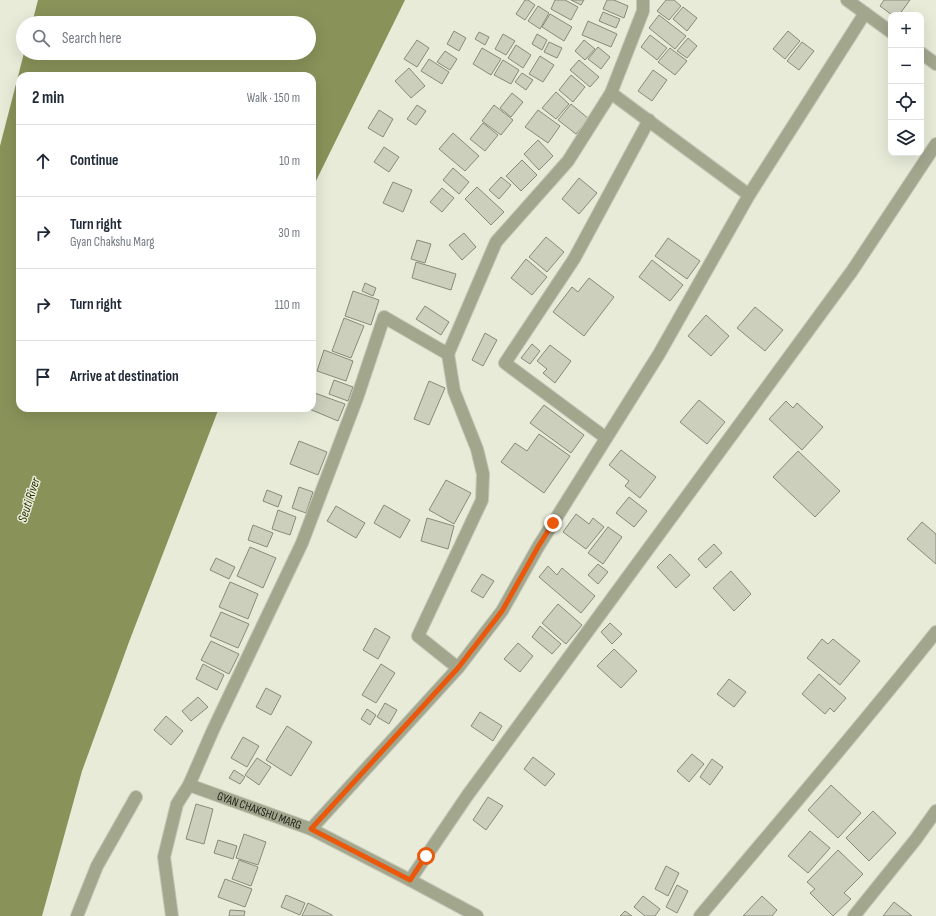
<!DOCTYPE html>
<meta charset="utf-8">
<style>
body{margin:0;font-family:"Sofia Sans Condensed",sans-serif;background:#f6f6f7;color:#1f2937}
.controls{position:absolute;right:12px;top:12px;display:grid;overflow:hidden;border-radius:8px;box-shadow:0 4px 16px #0002}
.controls button{width:36px;height:36px;display:grid;place-items:center;padding:0;border:0;border-bottom:1px solid #e0e1e3;background:#fff;color:#1f2937;font:20px sans-serif}
.stop{position:absolute;width:12px;height:12px;margin:-9px;border:3px solid #ea580c;border-radius:50%;background:#fff}
.stop.end{background:#ea580c;border-color:#fff;box-shadow:0 1px 4px #0008}
.list{margin:0;padding:0;list-style:none}
h2{display:flex;justify-content:space-between;align-items:center;height:52px;margin:0;padding:0 16px;font-size:17px}
h2 small{font-size:13px;font-weight:400;color:#747a83}
.list li{display:grid;grid-template-columns:26px 1fr auto;gap:12px;align-items:center;box-sizing:border-box;height:72px;padding:0 16px;border-top:1px solid #e0e1e3}
.list b{display:block;font-size:15px;white-space:nowrap}
.list p{margin:0;font-size:13px;white-space:nowrap;color:#747a83}
.list em{font-size:13px;font-style:normal;color:#747a83}
.icon{flex:none;width:22px;height:22px;fill:none;stroke:currentColor;stroke-width:2;stroke-linecap:round;stroke-linejoin:round}
.map{position:relative;flex:none;width:936px;height:916px;overflow:hidden}
.search{position:absolute;background:#fff;box-shadow:0 4px 16px #0002;left:16px;top:16px;width:300px;height:44px;display:flex;align-items:center;gap:10px;box-sizing:border-box;padding:0 14px;border-radius:22px;color:#747a83;font-size:15px}
.panel{position:absolute;background:#fff;box-shadow:0 4px 16px #0002;left:16px;top:72px;width:300px;height:340px;border-radius:12px}
.map>svg:first-child{display:block}
</style>
<div class="map">
<svg width="936" height="916" viewBox="0 0 936 916">
<rect width="100%" height="100%" fill="#e7ebd8"/>
<polygon fill="#899259" points="38,0 405,0 312,189 312,76 20,76 20,408 219,408 129,642 82,771 42,916 0,916 0,146 24,53 309,53 309,23 32,23"/>
<g fill="#cbcfbc" stroke="#888b7a">
<polygon points="525,0 528,0 535,5 525,20 516,14"/>
<polygon points="555,0 565,0 578,7 571,20 551,9"/>
<polygon points="571,0 584,0 581,5"/>
<polygon points="607,0 614,0 628,6 624,18 603,9"/>
<polygon points="666,0 674,0 681,6 669,20 657,11"/>
<polygon points="884,0 910,0 899,15 892,15 880,6"/>
<polygon points="538,6 549,13 540,29 528,21"/>
<polygon points="683,7 697,18 687,31 673,19"/>
<polygon points="603,12 620,19 616,28 599,21"/>
<polygon points="550,14 572,27 564,41 542,27"/>
<polygon points="659,15 686,36 675,49 649,28"/>
<polygon points="588,21 617,34 611,47 582,35"/>
<polygon points="454,31 466,38 459,51 447,44"/>
<polygon points="788,31 800,41 785,59 773,49"/>
<polygon points="479,32 489,37 485,45 475,39"/>
<polygon points="503,34 515,41 506,55 495,49"/>
<polygon points="537,34 547,40 542,50 532,44"/>
<polygon points="650,35 667,48 657,60 641,47"/>
<polygon points="688,38 697,46 687,58 677,51"/>
<polygon points="417,40 429,48 417,67 404,59"/>
<polygon points="584,40 595,49 585,60 575,51"/>
<polygon points="549,42 562,48 557,58 544,52"/>
<polygon points="802,42 814,51 799,70 787,61"/>
<polygon points="516,45 531,55 523,68 508,58"/>
<polygon points="598,47 610,57 601,69 588,59"/>
<polygon points="482,48 501,59 491,75 473,64"/>
<polygon points="670,48 687,61 675,75 658,62"/>
<polygon points="445,51 457,59 450,70 437,62"/>
<polygon points="540,56 554,65 543,82 529,74"/>
<polygon points="429,59 449,72 442,84 421,71"/>
<polygon points="503,60 519,70 511,84 494,75"/>
<polygon points="579,60 599,77 590,87 570,70"/>
<polygon points="409,68 425,86 411,98 395,81"/>
<polygon points="653,70 667,80 652,101 638,91"/>
<polygon points="522,73 533,80 526,90 515,82"/>
<polygon points="571,75 585,87 573,102 559,90"/>
<polygon points="556,92 569,104 556,119 542,108"/>
<polygon points="512,93 523,102 511,117 500,108"/>
<polygon points="571,104 589,119 576,134 558,120"/>
<polygon points="417,105 426,111 416,125 407,119"/>
<polygon points="494,105 513,120 501,135 482,121"/>
<polygon points="379,110 393,119 383,137 368,128"/>
<polygon points="538,110 560,126 548,143 525,127"/>
<polygon points="483,123 498,135 485,151 470,139"/>
<polygon points="453,133 479,156 465,171 439,149"/>
<polygon points="538,140 553,156 539,170 524,154"/>
<polygon points="384,147 399,157 389,172 374,162"/>
<polygon points="522,160 537,175 521,191 506,176"/>
<polygon points="453,168 469,182 459,194 443,180"/>
<polygon points="501,177 511,185 499,199 489,190"/>
<polygon points="579,178 597,193 579,214 562,199"/>
<polygon points="393,182 412,190 403,212 383,203"/>
<polygon points="477,187 504,212 491,225 465,199"/>
<polygon points="442,188 454,198 442,212 430,202"/>
<polygon points="464,233 476,247 462,260 449,245"/>
<polygon points="546,237 564,252 547,272 529,257"/>
<polygon points="668,238 700,261 687,279 655,256"/>
<polygon points="417,240 431,244 425,263 411,259"/>
<polygon points="526,259 547,277 532,295 511,278"/>
<polygon points="652,260 683,285 670,301 639,277"/>
<polygon points="416,262 456,274 451,290 412,278"/>
<polygon points="589,278 614,297 584,336 553,312 572,287 578,292"/>
<polygon points="365,283 376,288 373,296 362,291"/>
<polygon points="353,291 379,300 371,325 345,316"/>
<polygon points="425,306 449,322 441,335 416,319"/>
<polygon points="755,307 783,330 765,351 737,328"/>
<polygon points="706,315 729,336 711,356 688,336"/>
<polygon points="344,318 364,326 351,358 332,351"/>
<polygon points="485,333 497,340 483,366 472,360"/>
<polygon points="532,344 540,351 530,364 521,358"/>
<polygon points="550,345 571,361 555,383 543,373 547,369 537,361"/>
<polygon points="324,350 353,361 346,381 317,371"/>
<polygon points="334,380 353,387 348,401 329,394"/>
<polygon points="429,381 445,388 429,425 414,419"/>
<polygon points="312,392 345,404 338,421 307,408 312,408"/>
<polygon points="699,400 725,422 707,444 680,422"/>
<polygon points="786,401 793,408 797,403 823,427 802,450 769,419"/>
<polygon points="544,405 584,435 571,453 530,423"/>
<polygon points="539,434 570,456 544,493 501,462 515,443 527,451"/>
<polygon points="299,441 327,452 318,475 290,464"/>
<polygon points="621,450 656,477 640,498 625,486 629,481 609,465"/>
<polygon points="798,451 840,491 815,517 773,477"/>
<polygon points="446,480 471,493 454,524 429,510"/>
<polygon points="299,487 313,492 306,513 292,508"/>
<polygon points="267,490 282,496 278,507 263,501"/>
<polygon points="629,497 647,511 634,527 616,513"/>
<polygon points="384,505 410,520 400,538 374,523"/>
<polygon points="336,506 365,523 356,538 327,521"/>
<polygon points="278,510 296,517 290,535 272,529"/>
<polygon points="576,514 589,524 593,518 604,527 586,549 563,532"/>
<polygon points="427,518 454,526 448,549 421,541"/>
<polygon points="922,522 936,534 936,564 907,539"/>
<polygon points="253,525 273,533 267,547 248,540"/>
<polygon points="608,527 622,537 603,564 588,553"/>
<polygon points="714,544 722,553 706,568 698,559"/>
<polygon points="250,547 276,558 263,588 237,576"/>
<polygon points="670,554 690,575 676,588 657,567"/>
<polygon points="216,558 235,567 229,579 210,570"/>
<polygon points="598,564 608,572 598,584 588,575"/>
<polygon points="548,566 557,575 562,568 595,596 581,613 539,577"/>
<polygon points="731,571 751,594 734,611 713,588"/>
<polygon points="482,574 494,581 483,598 471,591"/>
<polygon points="230,582 258,594 248,619 219,607"/>
<polygon points="558,604 582,625 566,644 542,623"/>
<polygon points="221,612 249,624 238,648 210,636"/>
<polygon points="610,623 622,634 612,644 601,632"/>
<polygon points="540,626 561,644 552,654 532,637"/>
<polygon points="375,628 390,637 378,659 363,650"/>
<polygon points="822,639 828,644 833,639 860,661 840,685 807,658"/>
<polygon points="211,641 239,654 229,674 201,660"/>
<polygon points="518,643 533,656 520,672 504,659"/>
<polygon points="614,649 637,671 621,688 597,666"/>
<polygon points="203,664 224,675 217,690 196,679"/>
<polygon points="381,664 395,673 376,703 362,695"/>
<polygon points="819,674 846,698 834,712 830,708 825,714 802,694"/>
<polygon points="729,679 746,692 734,707 717,694"/>
<polygon points="266,688 281,696 271,715 256,707"/>
<polygon points="198,697 208,707 191,721 182,711"/>
<polygon points="385,703 397,710 389,724 377,717"/>
<polygon points="367,709 376,715 370,725 361,719"/>
<polygon points="480,712 502,726 493,741 471,726"/>
<polygon points="166,716 183,731 171,745 154,730"/>
<polygon points="287,726 312,742 291,776 266,760"/>
<polygon points="243,737 259,746 247,767 231,758"/>
<polygon points="692,754 704,764 689,782 677,771"/>
<polygon points="533,757 555,774 545,786 524,769"/>
<polygon points="257,758 271,767 259,785 245,775"/>
<polygon points="712,759 723,767 710,785 700,777"/>
<polygon points="234,770 245,777 240,784 229,778"/>
<polygon points="831,785 861,813 838,838 808,810"/>
<polygon points="488,797 503,806 486,830 473,820"/>
<polygon points="196,804 213,809 204,844 186,839"/>
<polygon points="873,811 896,833 869,861 846,838"/>
<polygon points="810,831 830,848 808,873 788,856"/>
<polygon points="244,834 266,842 258,865 236,858"/>
<polygon points="218,840 237,846 233,859 214,853"/>
<polygon points="838,850 863,874 844,893 851,899 833,916 810,893 815,889 807,882"/>
<polygon points="239,860 258,867 251,886 232,879"/>
<polygon points="666,866 679,873 668,896 655,889"/>
<polygon points="225,879 252,889 245,907 218,897"/>
<polygon points="677,885 688,891 677,913 666,907"/>
<polygon points="286,895 305,903 300,915 281,907"/>
<polygon points="643,896 660,909 655,916 645,916 634,907"/>
<polygon points="762,896 777,910 772,916 743,916"/>
<polygon points="894,902 912,916 883,916"/>
<polygon points="308,903 332,915 332,916 302,916"/>
<polygon points="230,910 245,911 244,916 229,916"/>
<polygon points="625,911 632,916 620,916"/>
</g>
<g fill="none" stroke-linecap="round" stroke-linejoin="round">
<defs>
<g id="street">
<polyline points="847,0 891,32"/>
<polyline points="921,53 936,64"/>
<polyline points="611,93 749,195"/>
<polyline points="448,354 454,391 477,449 483,474 482,500 418,636 458,668"/>
<polyline points="606,438 505,363 574,259 649,120"/>
<path id="s1" d="M189 785 311 829 410 880 477 916"/>
<polyline points="311,829 458,668 502,611 538,547 659,354 749,195 865,13"/>
<polyline points="410,880 467,796 852,271 936,144"/>
<polyline points="77,916 97,866 136,797"/>
<polyline points="172,916 164,857 177,804 189,785 213,730 302,543 357,398 384,317 448,354 496,242 568,161 611,93 643,11 643,0"/>
<path d="M700 916C779 822 859 729 936 632"/>
<polyline points="854,916 916,839 936,811"/>
</g>
</defs>
<use href="#street" stroke="#c3c6b6" stroke-width="14"/>
<use href="#street" stroke="#a2a68d" stroke-width="12"/>
</g>
<g fill="none" stroke-linecap="round" stroke-linejoin="round">
<polyline stroke="#ea580c" stroke-width="5" points="426,856 410,880 311,829 458,668 502,611 538,547 553,523"/>
</g>
<g text-anchor="middle" dominant-baseline="central" stroke-width="3" stroke-linejoin="round" paint-order="stroke">
<g font-size="12" fill="#1f2019" stroke="#e7ebd8">
<text stroke="none"><textPath href="#s1" startOffset="75">GYAN CHAKSHU MARG</textPath></text>
</g>
<g font-size="13" font-style="italic" fill="#2a2f01" stroke="#e7ebd8">
<text transform="translate(29 500) rotate(-72)">Seuti River</text>
</g>
</g>
</svg>
<div class="controls">
<button>+</button>
<button>−</button>
<button><svg class="icon" aria-label="locate" viewBox="0 0 24 24"><circle cx="12" cy="12" r="6"/><path d="M12 2v4M12 18v4M2 12h4M18 12h4"/></svg></button>
<button><svg class="icon" aria-label="layers" viewBox="0 0 24 24"><path d="M12 4l9 5-9 5-9-5zM3 14l9 5 9-5"/></svg></button>
</div>
<div class="stop" style="left:426px;top:856px"></div>
<div class="stop end" style="left:553px;top:523px"></div>
<div class="search"><svg class="icon" aria-label="search" viewBox="0 0 24 24"><circle cx="10" cy="10" r="6"/><path d="M15 15l6 6"/></svg>Search here</div>
<section class="panel">
<h2>2 min<small>Walk · 150 m</small></h2>
<ul class="list">
<li><svg class="icon" aria-label="ahead" viewBox="0 0 24 24"><path d="M12 20V5M6 11l6-6 6 6"/></svg><div><b>Continue</b></div><em>10 m</em></li>
<li><svg class="icon" aria-label="right" viewBox="0 0 24 24"><path d="M7 20v-9h11M14 6l5 5-5 5"/></svg><div><b>Turn right</b><p>Gyan Chakshu Marg</p></div><em>30 m</em></li>
<li><svg class="icon" aria-label="right" viewBox="0 0 24 24"><path d="M7 20v-9h11M14 6l5 5-5 5"/></svg><div><b>Turn right</b></div><em>110 m</em></li>
<li><svg class="icon" aria-label="arrive" viewBox="0 0 24 24"><path d="M6 21V4h12l-3 4 3 4H6"/></svg><div><b>Arrive at destination</b></div></li>
</ul>
</section>
</div>
